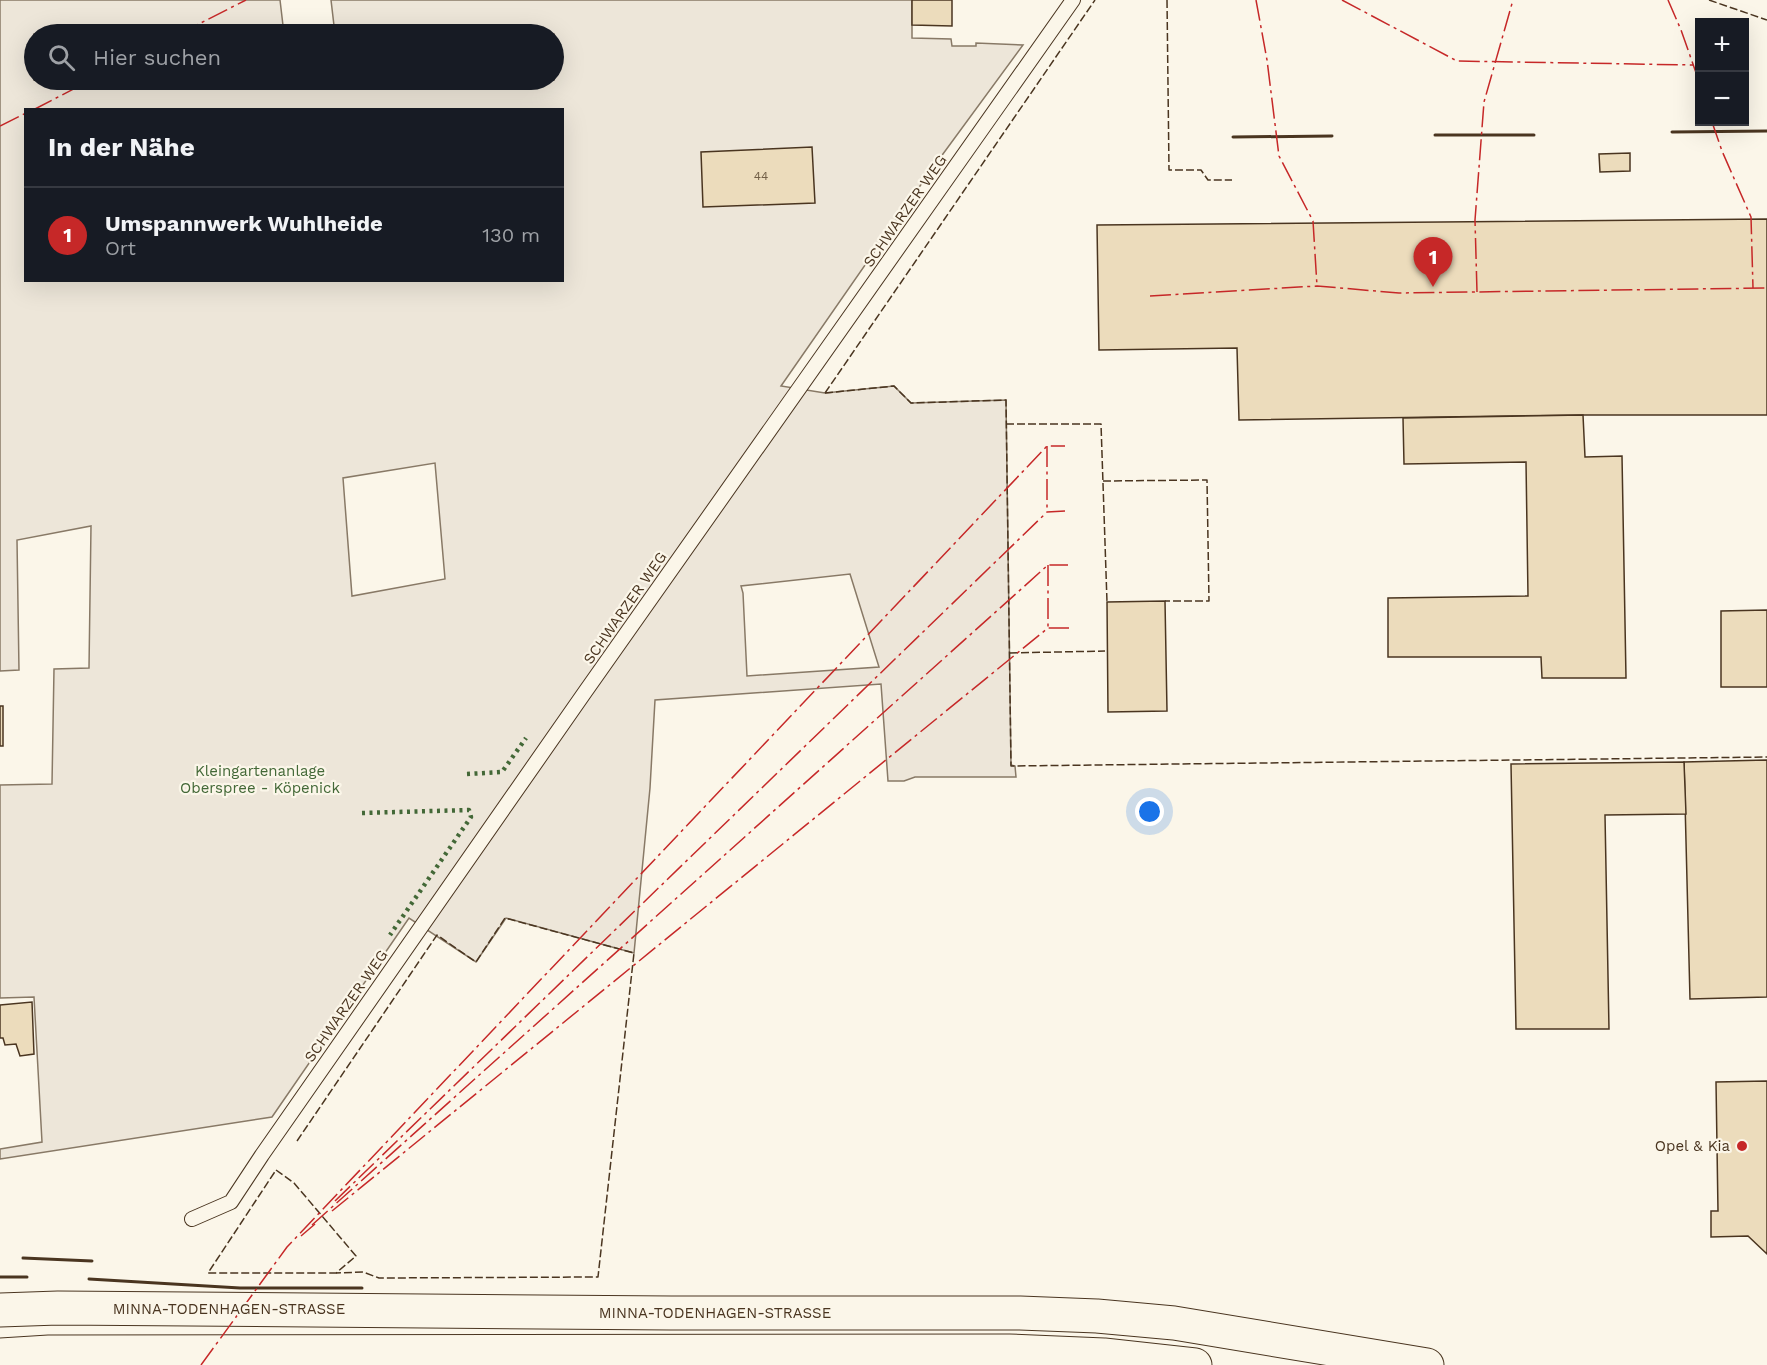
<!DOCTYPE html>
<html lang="de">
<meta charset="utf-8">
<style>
body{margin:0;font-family:"Work Sans",sans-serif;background:#20242c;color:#f1f3f6}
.controls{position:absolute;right:18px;top:18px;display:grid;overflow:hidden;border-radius:0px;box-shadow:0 6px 24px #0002}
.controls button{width:54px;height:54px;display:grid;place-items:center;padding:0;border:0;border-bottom:2px solid #363941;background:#171b24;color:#f1f3f6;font:30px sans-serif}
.you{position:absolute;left:1150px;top:812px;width:21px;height:21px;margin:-15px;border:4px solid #fff;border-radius:50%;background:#1a73e8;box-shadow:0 0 0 9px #1a73e833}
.badge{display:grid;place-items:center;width:39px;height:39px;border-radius:50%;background:#c62828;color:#fff;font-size:20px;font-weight:700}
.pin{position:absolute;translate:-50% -50px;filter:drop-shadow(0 2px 3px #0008)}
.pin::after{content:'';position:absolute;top:32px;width:21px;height:18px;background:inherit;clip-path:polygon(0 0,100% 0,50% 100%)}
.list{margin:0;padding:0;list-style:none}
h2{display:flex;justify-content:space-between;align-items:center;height:78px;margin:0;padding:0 24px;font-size:26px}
h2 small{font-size:20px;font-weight:400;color:#9ea1a6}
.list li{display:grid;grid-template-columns:39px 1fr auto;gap:18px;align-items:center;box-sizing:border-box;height:96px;padding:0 24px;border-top:2px solid #363941}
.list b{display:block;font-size:22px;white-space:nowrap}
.list p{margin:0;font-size:20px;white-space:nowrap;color:#9ea1a6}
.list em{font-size:20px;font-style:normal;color:#9ea1a6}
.icon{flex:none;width:33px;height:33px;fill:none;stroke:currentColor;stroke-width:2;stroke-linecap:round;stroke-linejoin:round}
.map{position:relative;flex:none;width:1767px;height:1365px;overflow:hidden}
.search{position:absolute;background:#171b24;box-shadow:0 6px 24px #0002;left:24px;top:24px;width:540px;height:66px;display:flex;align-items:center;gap:15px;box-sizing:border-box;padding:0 21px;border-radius:33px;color:#9ea1a6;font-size:22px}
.panel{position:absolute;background:#171b24;box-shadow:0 6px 24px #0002;left:24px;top:108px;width:540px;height:174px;border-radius:0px}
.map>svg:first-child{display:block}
</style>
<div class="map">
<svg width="1767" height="1365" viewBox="0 0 1767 1365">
<rect width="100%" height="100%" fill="#fbf6e9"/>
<path fill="#ede6d9" stroke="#887966" stroke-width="1.5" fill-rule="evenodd" d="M0 0H280L284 34H34V80H554V34H335L331 0H912V38L951 39 952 46H976V43L1023 45 929 173 781 386 825 393 894 386 911 403 1006 400 1011 765 1015 766 1016 777H915L904 781H888L881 684 655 700 650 788 634 953 506 918 476 962 409 918 272 1117 0 1159V1149L42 1142 34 997 0 998V785L52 784 54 669 89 668 91 526 17 540 19 670 0 671ZM26 110H562V280H26ZM435 463 445 579 352 596 343 478ZM850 574 879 667 747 676 743 593 741 586Z"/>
<g fill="#ecdcbc" stroke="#4a3520" stroke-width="1.5">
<polygon points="912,0 952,0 952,26 912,25"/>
<polygon points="812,147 815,203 703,207 701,152"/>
<polygon points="1630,153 1630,171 1600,172 1599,154"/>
<polygon points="1767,219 1767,415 1583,415 1239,420 1237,348 1099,350 1097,225"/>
<polygon points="1583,415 1585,457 1622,456 1626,678 1542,678 1541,657 1388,657 1388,598 1528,596 1526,462 1404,464 1403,418"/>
<polygon points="1165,601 1167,711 1108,712 1107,602"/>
<polygon points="1767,610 1767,687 1721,687 1721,611"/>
<rect x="0" y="706" width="3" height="40"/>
<polygon points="1767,760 1767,997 1690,999 1684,762"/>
<polygon points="1684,762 1686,814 1605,815 1609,1029 1516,1029 1511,764"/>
<polygon points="32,1002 34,1054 20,1056 16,1044 5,1045 3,1038 0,1038 0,1005"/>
<polygon points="1767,1081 1767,1254 1748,1236 1711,1237 1711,1211 1718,1211 1716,1082"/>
</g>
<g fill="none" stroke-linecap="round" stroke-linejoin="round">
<defs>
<polyline id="service" points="192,1219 231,1202 262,1155 585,692 1073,0"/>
<g id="secondary">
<polyline points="0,1310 58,1308 671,1313 1020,1313 1097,1316 1174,1323 1427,1365"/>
<polyline points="0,1355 49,1352 1009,1351 1104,1355 1195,1365"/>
</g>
</defs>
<use href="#service" stroke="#4a3520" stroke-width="16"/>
<use href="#secondary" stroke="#4a3520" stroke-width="35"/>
<use href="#service" stroke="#fbf6e9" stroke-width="14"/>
<use href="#secondary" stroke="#fbf6e9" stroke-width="33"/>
<g stroke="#436837" stroke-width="4.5" stroke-dasharray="3 4.5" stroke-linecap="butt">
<polyline points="467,774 502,772 526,738"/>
<polyline points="362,813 469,810 471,817 390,935"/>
</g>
<g stroke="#4a3520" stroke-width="1.5" stroke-dasharray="8 3" stroke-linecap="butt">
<polyline points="1167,0 1169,170 1201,170 1208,180 1232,180"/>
<polyline points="1709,0 1767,20"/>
<polyline points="825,393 894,386 911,403 1006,400 1011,766 1767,757"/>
<polyline points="825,393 1095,0"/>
<polyline points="1006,424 1101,424 1107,602"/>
<polyline points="1103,481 1207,480 1209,601 1165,601"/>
<polyline points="1010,653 1105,651"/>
<polyline points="297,1141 437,935 476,962 505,918 634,953 598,1277 379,1278 363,1272 336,1273"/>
<polygon points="276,1170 294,1183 356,1256 336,1273 208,1273"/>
</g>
<g stroke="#4a3520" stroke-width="3">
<polyline points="1672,132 1767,131"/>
<polyline points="1435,135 1534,135"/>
<polyline points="1233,137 1332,136"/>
<polyline points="23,1258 92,1261"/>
<polyline points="0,1277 27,1277"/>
<polyline points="89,1279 240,1288 362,1288"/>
</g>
<g stroke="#c62828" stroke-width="1.5" stroke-dasharray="21 4.5 3 4.5" stroke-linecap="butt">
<polyline points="1256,0 1267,60 1279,156 1313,221 1317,286"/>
<polyline points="1342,0 1457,61 1693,65"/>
<polyline points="1668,0 1681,30 1700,84"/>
<polyline points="179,34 246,0"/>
<polyline points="33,110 91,80"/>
<polyline points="1712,122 1722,151 1751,217 1753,288"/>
<polyline points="0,126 26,113"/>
<polyline points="1477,292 1475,220 1484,102 1513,0"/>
<polyline points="1150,296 1317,286 1399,293 1767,288"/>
<polyline points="1047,446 1047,512"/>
<polyline points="1048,565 1048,628"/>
<polyline points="335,1201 1047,512 1065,511"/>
<polyline points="332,1211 1048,628 1069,628"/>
<polyline points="312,1225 1048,565 1068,565"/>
<polyline points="301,1236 315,1224"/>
<polyline points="201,1365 287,1247 1047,446 1065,446"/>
</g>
</g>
<circle fill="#c62828" stroke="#fbf6e9" stroke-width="2" cx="1742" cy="1146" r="6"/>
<g text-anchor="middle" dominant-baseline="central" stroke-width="4.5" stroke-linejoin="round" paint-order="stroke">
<g font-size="12" fill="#725f47">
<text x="761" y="176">44</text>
</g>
<g font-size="15" fill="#4a3520" stroke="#fbf6e9">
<text transform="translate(905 211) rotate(-55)">SCHWARZER WEG</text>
<text transform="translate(625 608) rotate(-55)">SCHWARZER WEG</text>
<text transform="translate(346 1006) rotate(-55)">SCHWARZER WEG</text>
<text x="229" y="1309">MINNA-TODENHAGEN-STRASSE</text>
<text x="715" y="1313">MINNA-TODENHAGEN-STRASSE</text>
</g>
<g font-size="15" fill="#436837" stroke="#fbf6e9">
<text x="260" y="771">Kleingartenanlage<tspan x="260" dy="17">Oberspree - Köpenick</tspan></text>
</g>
<g font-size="15" fill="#4a3520" stroke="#fbf6e9" text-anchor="end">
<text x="1730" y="1146">Opel &amp; Kia</text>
</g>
</g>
</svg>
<div class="controls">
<button>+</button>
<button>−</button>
</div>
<div class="you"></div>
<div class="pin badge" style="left:1433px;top:287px">1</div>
<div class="search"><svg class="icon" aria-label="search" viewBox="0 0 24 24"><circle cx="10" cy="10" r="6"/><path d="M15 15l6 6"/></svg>Hier suchen</div>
<section class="panel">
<h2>In der Nähe<small></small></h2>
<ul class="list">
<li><span class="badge">1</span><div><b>Umspannwerk Wuhlheide</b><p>Ort</p></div><em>130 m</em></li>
</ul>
</section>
</div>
